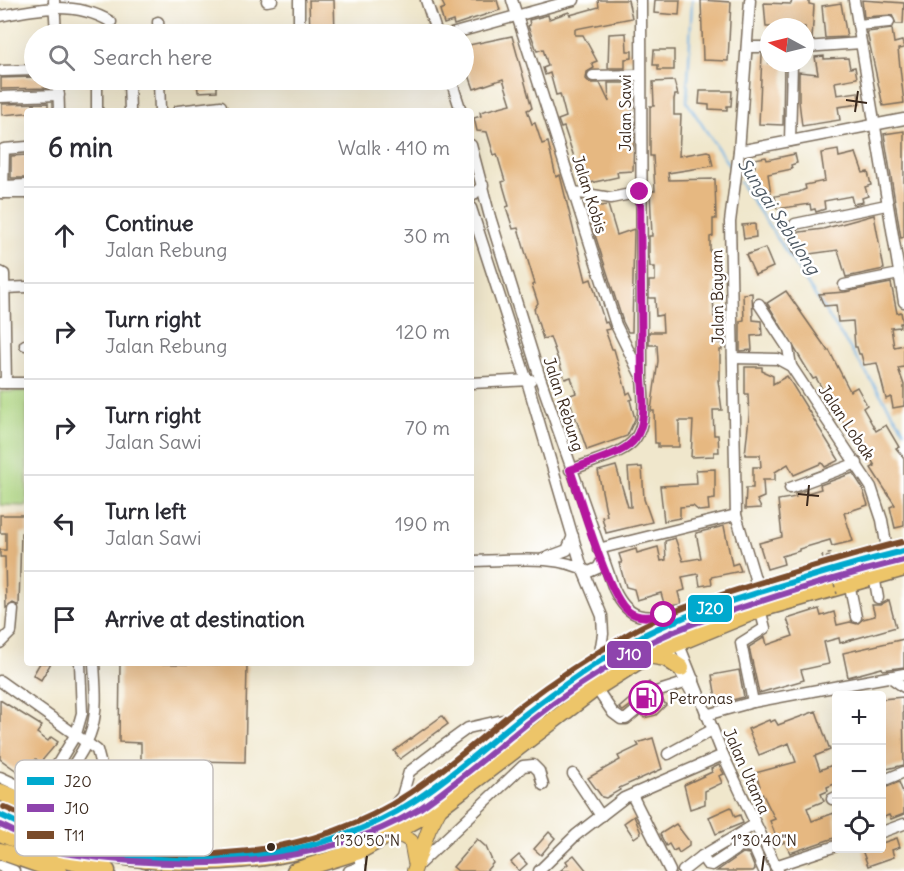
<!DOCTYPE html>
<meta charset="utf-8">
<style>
body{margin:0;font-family:Delius,sans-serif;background:#f7f7f7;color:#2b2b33}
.controls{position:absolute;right:18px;bottom:18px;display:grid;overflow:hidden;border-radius:6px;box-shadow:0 6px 24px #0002}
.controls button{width:54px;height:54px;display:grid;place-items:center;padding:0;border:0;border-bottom:2px solid #e1e1e2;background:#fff;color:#2b2b33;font:30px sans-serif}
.compass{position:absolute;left:760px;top:18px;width:54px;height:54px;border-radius:50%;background:#fff;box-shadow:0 6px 24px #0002;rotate:277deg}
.stop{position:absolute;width:18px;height:18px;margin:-14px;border:4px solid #b5179e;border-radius:50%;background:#fff}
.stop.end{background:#b5179e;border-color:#fff;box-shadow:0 2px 6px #0008}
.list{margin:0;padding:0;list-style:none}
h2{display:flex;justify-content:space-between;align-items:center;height:78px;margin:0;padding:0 24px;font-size:26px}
h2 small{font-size:20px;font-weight:400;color:#7c7c81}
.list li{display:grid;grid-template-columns:39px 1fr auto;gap:18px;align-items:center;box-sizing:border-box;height:96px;padding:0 24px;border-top:2px solid #e1e1e2}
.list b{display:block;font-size:22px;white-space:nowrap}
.list p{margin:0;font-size:20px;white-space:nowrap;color:#7c7c81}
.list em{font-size:20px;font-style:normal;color:#7c7c81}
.icon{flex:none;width:33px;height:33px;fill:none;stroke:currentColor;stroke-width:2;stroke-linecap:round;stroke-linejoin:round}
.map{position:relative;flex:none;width:904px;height:871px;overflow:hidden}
.search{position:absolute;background:#fff;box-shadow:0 6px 24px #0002;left:24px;top:24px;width:450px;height:66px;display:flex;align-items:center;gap:15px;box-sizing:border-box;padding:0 21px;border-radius:33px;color:#7c7c81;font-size:22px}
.panel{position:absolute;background:#fff;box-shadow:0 6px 24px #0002;left:24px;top:108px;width:450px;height:558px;border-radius:6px}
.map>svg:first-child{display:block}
</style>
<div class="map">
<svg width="904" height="871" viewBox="0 0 904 871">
<rect width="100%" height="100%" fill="#fff"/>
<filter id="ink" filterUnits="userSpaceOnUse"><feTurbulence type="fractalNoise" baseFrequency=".0167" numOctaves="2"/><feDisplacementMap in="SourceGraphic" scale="12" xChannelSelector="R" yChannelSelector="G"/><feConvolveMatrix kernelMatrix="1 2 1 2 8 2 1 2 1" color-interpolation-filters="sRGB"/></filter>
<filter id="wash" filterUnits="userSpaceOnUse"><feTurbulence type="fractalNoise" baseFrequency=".008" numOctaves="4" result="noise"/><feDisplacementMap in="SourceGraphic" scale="24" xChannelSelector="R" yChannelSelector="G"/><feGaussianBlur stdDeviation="1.35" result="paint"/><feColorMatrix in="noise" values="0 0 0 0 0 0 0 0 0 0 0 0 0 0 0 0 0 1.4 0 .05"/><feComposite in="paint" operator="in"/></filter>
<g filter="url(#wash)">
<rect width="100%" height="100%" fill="#f0e7cc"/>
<polygon fill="#b1d883" stroke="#768150" stroke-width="1.5" points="27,391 27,506 0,505 0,392"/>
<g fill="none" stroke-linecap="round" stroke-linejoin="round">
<g stroke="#73b3e7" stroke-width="2">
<polyline points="692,0 687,102 732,170"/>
<polyline points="740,182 904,430"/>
</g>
</g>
<g id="blocks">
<g fill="#e6b881">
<polygon points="309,0 334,0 335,34 310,34"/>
<polygon points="441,0 497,0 500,10 454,25 453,21 444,24 440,10 445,8"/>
<polygon points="598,0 628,0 632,18 575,29 575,35 583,35 597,61 592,63 594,68 587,72 586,79 590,83 600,83 609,102 608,83 629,83 634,132 633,171 617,172 618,177 590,183 588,176 581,178 564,127 561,128 558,120 566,117 560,94 556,95 550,73 545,75 543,68 548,66 543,49 537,51 528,26 530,25 529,20 548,15 549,19 569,12 570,15 599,7"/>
<polygon points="655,0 680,0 679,15 654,13"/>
<polygon points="701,0 731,2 728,61 703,60"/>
<polygon points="792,0 809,0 809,4 814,5 812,39 805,39 805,27 766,27 764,3 791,4"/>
<polygon points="862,0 904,3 903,24 896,24 892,15 864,17"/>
<polygon points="841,3 847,37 825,38 822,6"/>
<polygon points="892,29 894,43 902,41 904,48 898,49 904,103 883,106 867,32"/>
<polygon points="626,33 627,51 632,51 632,58 625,59 625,68 608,68 609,34"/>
<polygon points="512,36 532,108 527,110 532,124 535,123 542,144 548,142 556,177 560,175 586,281 591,279 605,323 607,322 610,329 605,330 612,349 614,349 627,394 630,392 633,399 630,400 635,419 627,436 587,450 568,396 576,393 571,377 565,379 550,337 543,339 534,309 538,303 532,285 535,284 518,228 513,229 506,207 509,206 502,182 505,181 497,154 494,155 487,132 477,131 474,118 481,116 480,112 511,104 503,79 474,89 464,61 464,46"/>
<polygon points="654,50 674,50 674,70 658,70 658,65 653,65"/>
<polygon points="762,54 769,54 769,63 784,63 783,125 759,124"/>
<polygon points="824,56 824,59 848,58 850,68 855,67 857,78 835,82 837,95 858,92 860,104 838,107 840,120 802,126 799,101 799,72 818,74 815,57"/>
<polygon points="34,77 48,80 49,88 1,89 1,78"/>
<polygon points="197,80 217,80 217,91 198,92"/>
<polygon points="674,81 678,95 675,95 674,99 674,115 681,115 679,156 707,151 710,152 713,166 668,173 669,180 715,179 716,219 713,219 713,236 710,237 710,252 713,252 713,273 720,273 720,282 713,283 713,291 714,317 717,317 718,343 722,343 722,350 720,350 720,380 718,380 722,410 713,410 714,435 718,435 719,452 714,452 714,456 691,457 693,421 679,421 679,447 658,447 658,443 655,443 654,411 651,411 658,361 657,345 649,345 649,332 663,332 662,315 656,316 655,298 649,298 649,281 655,281 655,267 650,267 649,254 649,236 652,236 650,191 655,191 653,156 650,156 650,106 654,106 653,82"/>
<polygon points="700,91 732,91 731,106 727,106 727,110 709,109 709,105 699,104"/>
<polygon points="48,103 48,111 2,115 2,104"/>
<polygon points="904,131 904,237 901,238 884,134"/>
<polygon points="838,150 839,157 856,153 863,173 868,172 871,185 865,187 868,196 862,198 863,202 853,204 851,196 824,201 825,209 816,212 815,209 811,210 810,204 777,209 775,196 799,192 806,189 805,185 825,181 821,153"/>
<polygon points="795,154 797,163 791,165 792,169 768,174 771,194 760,195 758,182 754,182 752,168 755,167 754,159 766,157 767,160"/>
<polygon points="27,155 27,178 11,178 11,156"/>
<polygon points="589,202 601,206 608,205 617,235 634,229 632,332 628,332 623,322 587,210 591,209"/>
<polygon points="874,215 884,269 846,277 838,250 795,256 788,238 800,232 823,229"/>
<polygon points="755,224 756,237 744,239 742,225"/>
<polygon points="765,248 773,267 755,275 746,255"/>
<polygon points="891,283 897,313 901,312 903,323 900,323 900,327 891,328 894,347 904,345 904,367 898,368 904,385 904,406 893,408 891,397 886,399 877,363 864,365 861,354 859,354 857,347 855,347 853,321 838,322 836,305 824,306 819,294 845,292"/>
<polygon points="786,291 828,351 829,350 850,391 857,387 867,405 863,408 876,431 886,425 899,447 896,448 904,458 904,526 895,528 890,507 895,505 871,468 875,466 858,437 853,440 830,398 828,399 816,378 813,379 767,303"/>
<polygon points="752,293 753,320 761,321 762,335 751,336 752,350 740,351 740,321 744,320 743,294"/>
<polygon points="745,367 762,367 762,371 773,376 773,384 787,376 839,460 825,467 822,463 794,475 788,464 775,472 775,480 763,480 764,497 757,500 761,508 745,509 746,488 753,488 753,467 761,467 760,455 745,455 749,417 748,394 745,394"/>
<polygon points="616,466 628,507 631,507 628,468 642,467 644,499 652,522 606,533 602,517 607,516 598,471"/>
<polygon points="715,469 715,499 708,500 709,510 699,511 693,506 680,507 680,518 664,521 660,486 697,484 696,470"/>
<polygon points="853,473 862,487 868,505 844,513 853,541 832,546 830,540 799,549 799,551 782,556 784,564 767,569 759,543 782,537 778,500 796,497 795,494 806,490 807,493 821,489 820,485"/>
<polygon points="0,515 27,515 27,533 21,533 19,606 13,603 6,608 5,557 0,557 0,550 6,550 6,533 0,533"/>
<polygon points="724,526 732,565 738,563 741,571 711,577 712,584 700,586 698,574 682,577 685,590 678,592 681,604 665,607 661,593 637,600 634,589 626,587 619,563 622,563 619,554 636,549 637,553 658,547 661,561 666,560 665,541 675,538 683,561 701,558 696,533"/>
<polygon points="889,600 896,627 840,643 839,638 824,642 829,664 801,670 804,680 759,693 749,647 765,637 767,645 793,636 787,619 819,609 821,616 834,612 837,625 850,622 857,624 863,619 875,616 872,605 880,605"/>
<polygon points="904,639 904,667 883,670 882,668 848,677 843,653"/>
<polygon points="40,663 51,663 41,680 33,675"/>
<polygon points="120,663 247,665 245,762 141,760 141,743 119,742"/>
<polygon points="739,670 744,697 717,704 712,675"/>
<polygon points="649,682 652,686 649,691 651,697 661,698 666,705 656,715 644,718 642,715 645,707 640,702 634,703 623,711 619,708"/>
<polygon points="903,697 904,765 882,770 882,699"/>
<polygon points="0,700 42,726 37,733 48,741 51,737 58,742 40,763 36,759 24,776 0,759"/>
<polygon points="816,711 830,750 815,756 820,770 837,763 837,783 827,787 828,791 821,794 824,801 807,808 812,821 834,813 837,837 790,853 785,842 779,844 770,821 775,819 762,793 757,795 754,789 760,786 755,773 796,762 789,743 759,755 748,729 769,720 770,722 775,720 778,725"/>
<polygon points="442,716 448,724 400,759 394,751"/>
<polygon points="653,738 662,769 619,788 620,790 606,798 602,797 588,778 620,760 618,756 639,746 637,743"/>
<polygon points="719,765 724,774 719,776 722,783 705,791 705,804 690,809 684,785 712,772 711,769"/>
<polygon points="899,782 904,795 904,814 891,819 889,815 882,818 882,789"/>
<polygon points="731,807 735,817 740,815 743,823 716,834 709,817"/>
<polygon points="634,816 641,833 634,838 624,823"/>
<polygon points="676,824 689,841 689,846 679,853 677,849 673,851 669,844 666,846 660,834"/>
<polygon points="549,832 555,838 541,855 534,849"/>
<polygon points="897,838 900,847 892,850 894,857 868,866 862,850 882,849 882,843"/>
<polygon points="477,839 486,847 493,863 486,871 458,871 453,867"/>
<polygon points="743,853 749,854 755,869 753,871 717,871"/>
<polygon points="519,855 527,864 519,871 511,862"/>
<polygon points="574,855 587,871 560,871 568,864 566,861"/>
</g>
</g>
</g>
<g filter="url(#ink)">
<use href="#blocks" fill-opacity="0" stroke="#7a6c5b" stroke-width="1.5"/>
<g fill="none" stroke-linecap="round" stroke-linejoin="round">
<polyline stroke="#ccc1a9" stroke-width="10" stroke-dasharray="10 5" stroke-linecap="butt" points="638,709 656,692"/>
<defs>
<g id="minor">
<polyline points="54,0 56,34"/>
<polyline points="426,0 437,34"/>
<polyline points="512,0 616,325 640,374"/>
<polyline points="750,0 739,151 730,222 736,515 759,592"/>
<polyline points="854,0 904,302"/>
<polyline points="267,1 272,0"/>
<path d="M0 16C39 8 76 1 111 22"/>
<polyline points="158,22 159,34"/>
<polyline points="858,25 889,22"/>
<polyline points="299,27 299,0"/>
<polyline points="451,34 574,0"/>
<polyline points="747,47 769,47"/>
<polyline points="805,47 861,43"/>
<polyline points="2,71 34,70"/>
<polyline points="593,76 640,75"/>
<polyline points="58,80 59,111"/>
<polyline points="97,80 97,111"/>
<polyline points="129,80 130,111"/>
<polyline points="159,80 160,111"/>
<polyline points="451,80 461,111"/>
<polyline points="0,97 59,95"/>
<polyline points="178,111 221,106"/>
<polyline points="790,141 792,63"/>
<path d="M471 145 490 217 540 378 614 589C630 624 648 618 681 612"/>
<polyline points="739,151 904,119"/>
<polyline points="3,186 27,185"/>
<polyline points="574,192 611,198 640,192"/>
<polyline points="0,193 27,193"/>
<polyline points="3,193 4,149 27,147"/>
<polyline points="471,197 483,185"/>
<polyline points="471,208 527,381 582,568 602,616 603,634 598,664"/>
<polyline points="795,224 886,205"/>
<polyline points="0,272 4,274 6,383"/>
<polyline points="844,285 899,274"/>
<polyline points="5,288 27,287"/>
<polyline points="759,304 788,348 791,366"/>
<polyline points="25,345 27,345"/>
<polyline points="733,358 778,359 791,366 871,487 882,520 888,555"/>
<polyline points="0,383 27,383"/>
<polyline points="471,383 531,380"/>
<path d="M570 470C631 447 649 451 642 379L641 0"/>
<polyline points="790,488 857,463"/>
<polyline points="598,549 736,515"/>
<polyline points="543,559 567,550 573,536"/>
<path d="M471 561C507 561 557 553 589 572L598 568 602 561"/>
<polyline points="874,576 878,598"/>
<polyline points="849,583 856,617"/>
<polyline points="670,622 723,755 778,871"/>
<polyline points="657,629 693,695"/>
<polyline points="0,643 11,632 13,610"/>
<polyline points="890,677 904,687"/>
<polyline points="0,681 97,750 103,773 86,796"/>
<polyline points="596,688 613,713 621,719 626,719 638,709"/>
<polyline points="656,692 694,680"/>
<polyline points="753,702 741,643 765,628 760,609"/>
<polyline points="706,715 753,702 904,674"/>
<polyline points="668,754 712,730"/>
<polyline points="573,774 601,816"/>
<polyline points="0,777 39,795"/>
<polyline points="882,781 904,772"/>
<polyline points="632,795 670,871"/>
<polyline points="832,799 836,797"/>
<polyline points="32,806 76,734 82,713 80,663"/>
<path d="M40 810C57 785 84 757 92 728 98 707 95 684 94 663"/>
<polyline points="389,811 402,796 409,772 439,749 468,728 516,717"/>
<polyline points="882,832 904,824"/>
<polyline points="359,851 361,871"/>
<polyline points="702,856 707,864 712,865 742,845 754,848 764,871"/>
<polyline points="0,866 14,871"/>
<polyline points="417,866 523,766 533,765 539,771 543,785"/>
<polyline points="775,866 836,846"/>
<polyline points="349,871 360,867"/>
<polyline points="539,871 576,835 624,798 723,755"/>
<polyline points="683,871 702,856 754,825"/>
</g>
<g id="major">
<polyline points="390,835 402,836 411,841 415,862"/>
<polyline points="414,871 429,829 441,806"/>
</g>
<g id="highway">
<polyline points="648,655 666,658 681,668"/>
<polyline points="0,792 122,842 145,860"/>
<path d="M0 815C21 824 42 836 64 844 156 871 288 869 375 824 429 797 476 753 524 715 558 688 597 663 635 640 668 621 705 609 741 598 795 580 849 564 904 551"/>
<polyline points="0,833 59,858 107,871"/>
<polyline points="0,851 58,871"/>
<polyline points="295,871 359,851 441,806 596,688 648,655 760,609 904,568"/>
</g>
</defs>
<use href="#minor" stroke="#7a6c5b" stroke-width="13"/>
<use href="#major" stroke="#7a6c5b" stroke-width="16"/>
<use href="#highway" stroke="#7a6c5b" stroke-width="19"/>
<g stroke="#7a6c5b" stroke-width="1.5" stroke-dasharray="4.5 4.5" stroke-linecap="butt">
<polyline points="823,559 822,556 832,553 832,556 826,557"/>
<polyline points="153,848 154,838 164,839"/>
</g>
<use href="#minor" stroke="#fff" stroke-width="10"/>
<use href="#major" stroke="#edc569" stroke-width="14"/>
<use href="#highway" stroke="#edc569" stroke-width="16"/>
<g stroke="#7a6c5b" stroke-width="1.5" stroke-dasharray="4.5 4.5" stroke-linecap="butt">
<polyline points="826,557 837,594"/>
<polyline points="160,871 164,839"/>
</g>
<defs>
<path id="bus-1" d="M0 815C21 824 42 837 63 844 174 871 317 865 414 801 453 776 487 744 524 715 559 688 596 662 635 640 668 621 705 610 741 598 795 581 849 564 904 551"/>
<path id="bus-2" d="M0 825C21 834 41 847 64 853 180 871 316 871 419 809 457 783 492 752 528 723 563 695 601 670 640 648 673 629 710 618 746 606 798 589 851 573 904 560"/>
<path id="bus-3" d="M4 807C25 816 45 829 67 835 177 870 314 858 410 793 449 767 483 736 519 707 554 680 592 655 630 633 664 613 702 601 740 589 794 572 847 556 902 542"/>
</defs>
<use href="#bus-1" stroke="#fff" stroke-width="10"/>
<use href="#bus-2" stroke="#fff" stroke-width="10"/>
<use href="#bus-3" stroke="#fff" stroke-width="10"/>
<use href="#bus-1" stroke="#00a9ce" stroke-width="6"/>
<use href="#bus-2" stroke="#8e44ad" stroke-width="6"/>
<use href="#bus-3" stroke="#7a4b2a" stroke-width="6"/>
</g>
</g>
<g fill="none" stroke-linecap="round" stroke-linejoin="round" filter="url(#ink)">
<path stroke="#b5179e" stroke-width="8" d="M640 192 642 379C649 451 631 447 570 470 581 499 607 595 628 611 638 619 652 617 664 615"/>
</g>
<path fill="none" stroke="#3b2a1e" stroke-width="2" d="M846 100 867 103M855 112 858 91M798 494 819 496M807 506 809 485M365 871 367 856M762 871 764 856"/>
<defs>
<symbol id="fuel-ring" viewBox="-11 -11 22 22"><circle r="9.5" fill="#fff" stroke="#b5179e" stroke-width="1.5"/><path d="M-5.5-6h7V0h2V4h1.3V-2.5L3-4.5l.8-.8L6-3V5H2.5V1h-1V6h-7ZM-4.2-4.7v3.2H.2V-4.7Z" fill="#b5179e"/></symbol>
</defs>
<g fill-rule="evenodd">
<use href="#fuel-ring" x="627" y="679" width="38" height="38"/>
</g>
<circle fill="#3b2a1e" stroke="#fff" stroke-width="2" cx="271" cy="847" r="5"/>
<g text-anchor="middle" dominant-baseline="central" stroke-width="5" stroke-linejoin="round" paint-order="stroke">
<g font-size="16" fill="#3b2a1e" stroke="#fff">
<text transform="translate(625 113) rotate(-90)">Jalan Sawi</text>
<text transform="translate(590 194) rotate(72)">Jalan Kobis</text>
<text transform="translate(717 297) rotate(-91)">Jalan Bayam</text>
<text transform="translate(564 404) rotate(72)">Jalan Rebung</text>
<text transform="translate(847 422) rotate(56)">Jalan Lobak</text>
<text transform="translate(747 771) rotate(66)">Jalan Utama</text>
</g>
<g font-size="16" fill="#3b2a1e" stroke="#fff" text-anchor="start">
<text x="669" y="698">Petronas</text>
</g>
<g font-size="18" font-style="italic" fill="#4f5a64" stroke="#fff">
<text transform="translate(779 216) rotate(57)">Sungai Sebulong</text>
</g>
</g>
<rect x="15" y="760" width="198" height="96" rx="9" fill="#fff" stroke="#c4bfbc" stroke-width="1.5"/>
<rect x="27" y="777" width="27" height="8" fill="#00a9ce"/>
<rect x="27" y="804" width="27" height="8" fill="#8e44ad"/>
<rect x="27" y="831" width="27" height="8" fill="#7a4b2a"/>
<g font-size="16" fill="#3b2a1e">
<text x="64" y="787">J20</text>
<text x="64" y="814">J10</text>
<text x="64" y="841">T11</text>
</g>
<g font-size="15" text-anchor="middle" fill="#3b2a1e" stroke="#fff" stroke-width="5" stroke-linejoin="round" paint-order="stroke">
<text x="367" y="846">1°30'50"N</text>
<text x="764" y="846">1°30'40"N</text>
</g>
<g stroke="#fff" stroke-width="2">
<rect x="687" y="594" width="46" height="29" rx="6" fill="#00a9ce"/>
<rect x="606" y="640" width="46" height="29" rx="6" fill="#8e44ad"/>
</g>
<g font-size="16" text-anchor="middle" font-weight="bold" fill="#fff">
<text x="710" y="614">J20</text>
<text x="629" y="660">J10</text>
</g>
</svg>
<div class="controls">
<button>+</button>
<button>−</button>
<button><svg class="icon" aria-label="locate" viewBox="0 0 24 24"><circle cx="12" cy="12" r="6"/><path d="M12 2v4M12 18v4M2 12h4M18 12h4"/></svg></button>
</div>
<svg class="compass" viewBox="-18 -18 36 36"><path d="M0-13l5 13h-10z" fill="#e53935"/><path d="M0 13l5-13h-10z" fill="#7c7c81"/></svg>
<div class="stop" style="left:664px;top:615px"></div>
<div class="stop end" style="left:640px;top:192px"></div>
<div class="search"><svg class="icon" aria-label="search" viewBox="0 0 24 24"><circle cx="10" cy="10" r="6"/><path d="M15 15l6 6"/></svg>Search here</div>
<section class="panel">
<h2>6 min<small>Walk · 410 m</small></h2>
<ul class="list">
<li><svg class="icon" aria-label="ahead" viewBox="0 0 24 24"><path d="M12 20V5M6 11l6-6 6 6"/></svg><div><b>Continue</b><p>Jalan Rebung</p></div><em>30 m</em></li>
<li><svg class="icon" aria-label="right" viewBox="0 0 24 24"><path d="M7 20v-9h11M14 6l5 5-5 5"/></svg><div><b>Turn right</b><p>Jalan Rebung</p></div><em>120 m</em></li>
<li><svg class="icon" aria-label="right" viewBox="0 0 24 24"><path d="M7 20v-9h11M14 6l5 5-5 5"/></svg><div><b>Turn right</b><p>Jalan Sawi</p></div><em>70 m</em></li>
<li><svg class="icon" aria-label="left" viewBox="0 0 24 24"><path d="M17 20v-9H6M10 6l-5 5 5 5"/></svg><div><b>Turn left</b><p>Jalan Sawi</p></div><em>190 m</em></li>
<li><svg class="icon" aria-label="arrive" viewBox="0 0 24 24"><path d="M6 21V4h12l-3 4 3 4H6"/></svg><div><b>Arrive at destination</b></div></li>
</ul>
</section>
</div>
